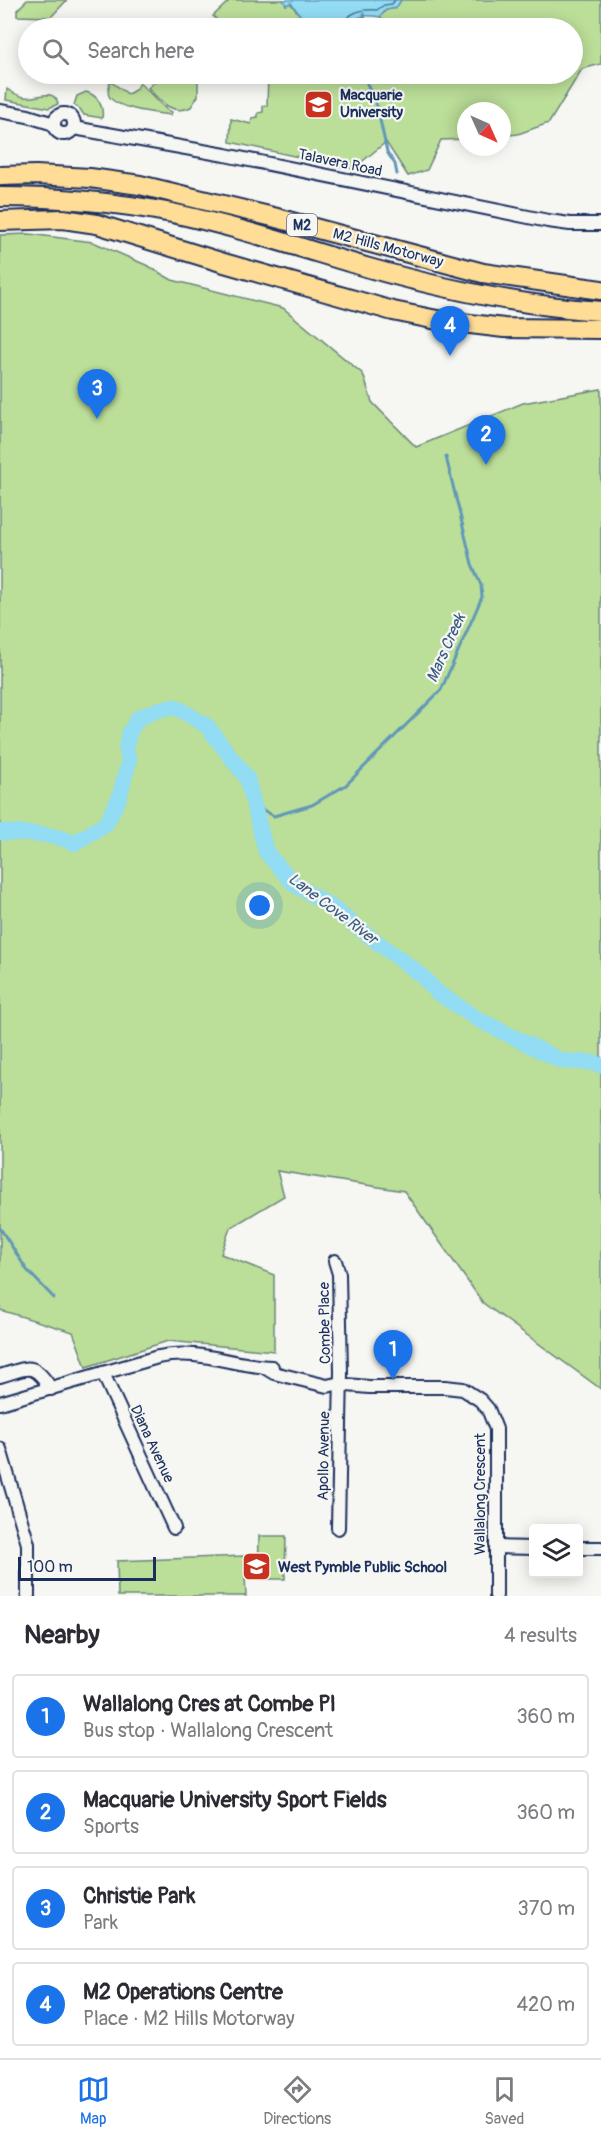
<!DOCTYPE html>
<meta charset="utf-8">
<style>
body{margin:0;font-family:Pangolin,sans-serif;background:#f2f2f3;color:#2b2b33}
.controls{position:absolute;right:18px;bottom:18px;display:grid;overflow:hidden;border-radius:6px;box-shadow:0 3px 15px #0003}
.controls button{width:54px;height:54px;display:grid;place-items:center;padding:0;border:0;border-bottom:2px solid #e1e1e2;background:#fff;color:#2b2b33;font:30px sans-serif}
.compass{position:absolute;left:457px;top:102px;width:54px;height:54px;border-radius:50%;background:#fff;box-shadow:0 3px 15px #0003;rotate:135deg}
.scale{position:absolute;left:18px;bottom:15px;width:138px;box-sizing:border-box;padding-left:6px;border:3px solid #1b2f5e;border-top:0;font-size:16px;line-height:21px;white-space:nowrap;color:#1b2f5e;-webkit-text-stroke:4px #f6f6f2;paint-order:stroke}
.you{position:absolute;left:260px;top:906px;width:21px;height:21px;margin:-15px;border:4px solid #fff;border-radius:50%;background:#1a73e8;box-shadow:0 0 0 9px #1a73e833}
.badge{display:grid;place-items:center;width:39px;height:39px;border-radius:50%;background:#1a73e8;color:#fff;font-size:20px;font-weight:700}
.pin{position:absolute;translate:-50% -50px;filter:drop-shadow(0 2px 3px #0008)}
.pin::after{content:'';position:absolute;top:32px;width:21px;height:18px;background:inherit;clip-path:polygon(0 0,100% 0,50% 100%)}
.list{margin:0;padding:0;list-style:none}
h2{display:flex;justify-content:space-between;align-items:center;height:78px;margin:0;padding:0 24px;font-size:26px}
h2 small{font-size:20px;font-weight:400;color:#7c7c81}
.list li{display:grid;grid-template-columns:39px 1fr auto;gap:18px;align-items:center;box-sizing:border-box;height:84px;margin:0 12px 12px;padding:0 12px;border:2px solid #e1e1e2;border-radius:6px}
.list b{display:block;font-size:22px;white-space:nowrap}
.list p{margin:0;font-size:20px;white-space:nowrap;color:#7c7c81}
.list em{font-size:20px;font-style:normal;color:#7c7c81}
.icon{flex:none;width:33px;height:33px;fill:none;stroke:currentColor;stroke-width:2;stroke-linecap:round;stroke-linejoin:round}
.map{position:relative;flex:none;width:601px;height:1596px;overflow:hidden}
.search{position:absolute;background:#fff;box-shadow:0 3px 15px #0003;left:18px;right:18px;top:18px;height:66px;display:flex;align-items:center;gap:15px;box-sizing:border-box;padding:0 21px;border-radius:33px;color:#7c7c81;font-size:22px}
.sheet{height:462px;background:#fff}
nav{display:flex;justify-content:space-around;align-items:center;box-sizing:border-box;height:84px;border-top:2px solid #e1e1e2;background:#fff;font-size:16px;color:#7c7c81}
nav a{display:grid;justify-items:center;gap:3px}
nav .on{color:#1a73e8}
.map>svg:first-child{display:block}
</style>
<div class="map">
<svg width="601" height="1596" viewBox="0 0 601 1596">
<rect width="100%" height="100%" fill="#f6f6f2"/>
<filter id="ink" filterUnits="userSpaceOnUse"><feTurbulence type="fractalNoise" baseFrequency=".0167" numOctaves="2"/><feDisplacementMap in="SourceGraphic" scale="12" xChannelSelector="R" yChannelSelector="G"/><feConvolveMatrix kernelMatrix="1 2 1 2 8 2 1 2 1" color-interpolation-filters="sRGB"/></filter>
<g filter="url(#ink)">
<g fill="#bbde98" stroke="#6b867b" stroke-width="1.5">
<polygon points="27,0 67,0 51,17 17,16 17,10"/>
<polygon points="230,0 283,0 286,5 290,3 303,19 315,28 268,28 268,17 258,18 258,28 206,28 216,19 213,16"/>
<polygon points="401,0 601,0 601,64 582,69 549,123 518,134 502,136 502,111 466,111 466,139 441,140 427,170 408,176 386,142 353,169 230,142 231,119 251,124 252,118 258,117 258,113 263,112 263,106 267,106 268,74 572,74 572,28 394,28 380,17 386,10 396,8"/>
<path d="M163 74H198V96L191 107C172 116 160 101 148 88Z"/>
<path d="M110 81 128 94 135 90 140 83 167 110 172 112 170 115C156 113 116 109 109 96 107 92 109 86 110 81Z"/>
<path d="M7 89C13 93 18 96 25 97 38 99 54 87 58 104L49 108 6 100Z"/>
<path d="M86 92C98 95 104 107 102 118L84 115 80 109 74 105 77 96Z"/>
<polygon points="29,234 93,242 146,265 172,280 283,308 363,374 372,402 416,447 523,403 601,389 601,1389 483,1303 404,1191 277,1171 284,1196 230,1228 221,1254 274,1275 274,1351 168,1341 86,1367 73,1332 0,1310 0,235"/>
<polygon points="259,1536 286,1536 285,1579 258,1579"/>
<polygon points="244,1556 246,1596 118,1596 117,1561"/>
</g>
<path fill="#92dcf4" stroke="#6297b8" stroke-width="1.5" d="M283 0H401L396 8 386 10 380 17C364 14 357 15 348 28H315L303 19 291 3 286 5Z"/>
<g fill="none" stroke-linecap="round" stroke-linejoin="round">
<path stroke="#4b749a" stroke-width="1.5" d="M344 28C346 11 362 9 377 10L384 5 392 4 395 0"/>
<g stroke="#6297b8" stroke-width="3">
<polyline points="364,14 366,28"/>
<polyline points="364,74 364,77 377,106 387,152 395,164 397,174"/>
<polyline points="254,805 274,816 312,805 346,785 441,690 482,597 481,585 472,564 446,457"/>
<polyline points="0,1228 27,1270 54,1298"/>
</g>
<path stroke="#92dcf4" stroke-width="16" d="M0 832C26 834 50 832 74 843L106 824 119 798 129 761 126 748 129 733 138 718 160 709 176 707 207 726 247 778 266 852 294 884 330 906 361 930 421 975 438 993 479 1020 562 1061 596 1063 601 1066"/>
<defs>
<g id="minor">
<polyline points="0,111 28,116 54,124"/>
<circle cx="64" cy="124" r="10"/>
<polyline points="74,128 225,155 548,221 570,224 601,224"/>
<polyline points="335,1261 339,1274 341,1372 338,1528"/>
<polyline points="264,1367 274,1373 327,1386 336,1384 369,1387 445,1387 463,1389 480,1400 488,1409 496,1429 496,1596"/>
<polyline points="103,1373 174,1528"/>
<path d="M0 1376C28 1368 33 1360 51 1389"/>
<path d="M0 1403 158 1357C201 1348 231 1366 272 1367"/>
<polyline points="0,1449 28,1544 28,1596"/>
<polyline points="496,1547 534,1548"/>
<polyline points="578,1548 601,1548"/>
</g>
<g id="highway">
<polyline points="0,176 36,175 90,178 140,185 273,217 483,273 601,290"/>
<path d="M0 197C58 197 115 202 172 213 239 227 303 249 369 268 444 289 523 306 601 311"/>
<polyline points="0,221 63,219 97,224 224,263 393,311 437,320 504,328 601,329"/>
</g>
</defs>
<use href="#minor" stroke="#1b2f5e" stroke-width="16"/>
<use href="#highway" stroke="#1b2f5e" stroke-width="22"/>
<use href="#minor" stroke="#f6f6f2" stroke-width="12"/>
<use href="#highway" stroke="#ffdd96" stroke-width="18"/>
</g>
</g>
<defs>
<symbol id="university-square" viewBox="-11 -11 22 22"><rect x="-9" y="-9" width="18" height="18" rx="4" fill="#c8321e" stroke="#f6f6f2"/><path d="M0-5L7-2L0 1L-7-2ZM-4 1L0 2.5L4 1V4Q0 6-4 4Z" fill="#fff"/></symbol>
<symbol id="school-square" viewBox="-11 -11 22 22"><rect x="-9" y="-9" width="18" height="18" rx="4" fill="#c8321e" stroke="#f6f6f2"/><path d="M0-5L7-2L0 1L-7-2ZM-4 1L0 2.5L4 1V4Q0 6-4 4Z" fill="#fff"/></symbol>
</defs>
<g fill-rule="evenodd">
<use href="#university-square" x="302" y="88" width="33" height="33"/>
<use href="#school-square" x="240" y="1550" width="33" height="33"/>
</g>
<g text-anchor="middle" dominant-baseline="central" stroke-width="4.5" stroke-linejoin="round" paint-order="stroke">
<rect fill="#f6f6f2" stroke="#5d6b8a" stroke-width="1.5" x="287" y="214" width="30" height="22" rx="4.5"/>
<g font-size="14" font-weight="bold" fill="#1b2f5e">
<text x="302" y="225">M2</text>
</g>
<g font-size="15" font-weight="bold" fill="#1b2f5e" stroke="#f6f6f2" text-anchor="start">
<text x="340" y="95">Macquarie<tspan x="340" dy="17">University</tspan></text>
<text x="278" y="1567">West Pymble Public School</text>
</g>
<g font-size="15" fill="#1b2f5e" stroke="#f6f6f2">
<text transform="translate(340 163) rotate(12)">Talavera Road</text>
<text transform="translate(388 248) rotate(15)">M2 Hills Motorway</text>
<text transform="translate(325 1323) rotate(-91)">Combe Place</text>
<text transform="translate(152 1444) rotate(65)">Diana Avenue</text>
<text transform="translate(324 1456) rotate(-89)">Apollo Avenue</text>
<text transform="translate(480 1494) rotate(-90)">Wallalong Crescent</text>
</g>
<g font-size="16" font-style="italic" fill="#395a84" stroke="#f6f6f2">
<text transform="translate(446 648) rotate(-66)">Mars Creek</text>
<text transform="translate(333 909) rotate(37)">Lane Cove River</text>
</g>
</g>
</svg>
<div class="controls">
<button><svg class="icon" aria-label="layers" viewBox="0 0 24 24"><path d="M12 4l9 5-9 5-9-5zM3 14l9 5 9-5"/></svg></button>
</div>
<svg class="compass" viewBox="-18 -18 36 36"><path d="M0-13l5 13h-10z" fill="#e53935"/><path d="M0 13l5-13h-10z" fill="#7c7c81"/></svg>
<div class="scale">100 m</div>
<div class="you"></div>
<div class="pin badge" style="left:393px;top:1380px">1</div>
<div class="pin badge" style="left:486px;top:465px">2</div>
<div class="pin badge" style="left:97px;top:419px">3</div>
<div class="pin badge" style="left:450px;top:356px">4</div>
<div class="search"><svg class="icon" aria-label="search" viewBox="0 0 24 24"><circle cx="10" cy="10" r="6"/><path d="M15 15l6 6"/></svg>Search here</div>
</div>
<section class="sheet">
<h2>Nearby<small>4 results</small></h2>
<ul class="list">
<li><span class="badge">1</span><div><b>Wallalong Cres at Combe Pl</b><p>Bus stop · Wallalong Crescent</p></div><em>360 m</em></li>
<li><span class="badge">2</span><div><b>Macquarie University Sport Fields</b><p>Sports</p></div><em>360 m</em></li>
<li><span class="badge">3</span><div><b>Christie Park</b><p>Park</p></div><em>370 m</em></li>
<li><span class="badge">4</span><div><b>M2 Operations Centre</b><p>Place · M2 Hills Motorway</p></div><em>420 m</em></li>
</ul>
</section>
<nav>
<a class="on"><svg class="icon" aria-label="map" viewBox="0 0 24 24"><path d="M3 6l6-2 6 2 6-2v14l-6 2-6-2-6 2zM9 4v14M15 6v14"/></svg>Map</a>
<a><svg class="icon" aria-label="directions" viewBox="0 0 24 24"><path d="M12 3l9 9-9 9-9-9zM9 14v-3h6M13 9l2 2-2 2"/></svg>Directions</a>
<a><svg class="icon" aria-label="saved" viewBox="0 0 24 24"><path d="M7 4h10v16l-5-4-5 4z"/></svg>Saved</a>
</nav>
